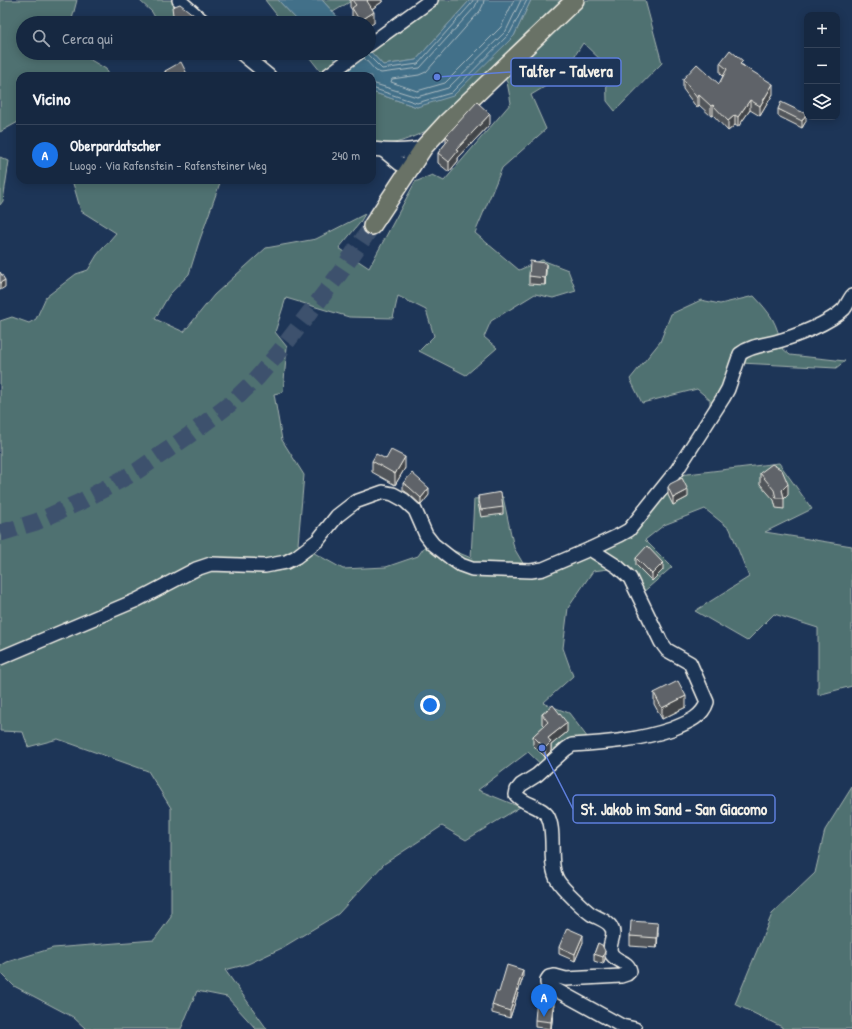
<!DOCTYPE html>
<html lang="it">
<meta charset="utf-8">
<style>
body{margin:0;font-family:"Patrick Hand",sans-serif;background:#1f3048;color:#f1f3f6}
.controls{position:absolute;right:12px;top:12px;display:grid;overflow:hidden;border-radius:8px;box-shadow:0 2px 10px #0003}
.controls button{width:36px;height:36px;display:grid;place-items:center;padding:0;border:0;border-bottom:1px solid #35445a;background:#162841;color:#f1f3f6;font:20px sans-serif}
.you{position:absolute;left:430px;top:705px;width:14px;height:14px;margin:-10px;border:3px solid #fff;border-radius:50%;background:#1a73e8;box-shadow:0 0 0 6px #1a73e833}
.badge{display:grid;place-items:center;width:26px;height:26px;border-radius:50%;background:#1a73e8;color:#fff;font-size:13px;font-weight:700}
.pin{position:absolute;translate:-50% -33px;filter:drop-shadow(0 1px 2px #0008)}
.pin::after{content:'';position:absolute;top:21px;width:14px;height:12px;background:inherit;clip-path:polygon(0 0,100% 0,50% 100%)}
.list{margin:0;padding:0;list-style:none}
h2{display:flex;justify-content:space-between;align-items:center;height:52px;margin:0;padding:0 16px;font-size:17px}
h2 small{font-size:13px;font-weight:400;color:#9ea6b1}
.list li{display:grid;grid-template-columns:26px 1fr auto;gap:12px;align-items:center;box-sizing:border-box;height:60px;padding:0 16px;border-top:1px solid #35445a}
.list b{display:block;font-size:15px;white-space:nowrap}
.list p{margin:0;font-size:13px;white-space:nowrap;color:#9ea6b1}
.list em{font-size:13px;font-style:normal;color:#9ea6b1}
.icon{flex:none;width:22px;height:22px;fill:none;stroke:currentColor;stroke-width:2;stroke-linecap:round;stroke-linejoin:round}
.map{position:relative;flex:none;width:852px;height:1029px;overflow:hidden}
.search{position:absolute;background:#162841;box-shadow:0 2px 10px #0003;left:16px;top:16px;width:360px;height:44px;display:flex;align-items:center;gap:10px;box-sizing:border-box;padding:0 14px;border-radius:22px;color:#9ea6b1;font-size:15px}
.panel{position:absolute;background:#162841;box-shadow:0 2px 10px #0003;left:16px;top:72px;width:360px;height:112px;border-radius:12px}
.map>svg:first-child{display:block}
</style>
<div class="map">
<svg width="852" height="1029" viewBox="0 0 852 1029">
<rect width="100%" height="100%" fill="#1d3557"/>
<filter id="ink" filterUnits="userSpaceOnUse"><feTurbulence type="fractalNoise" baseFrequency=".025" numOctaves="2"/><feDisplacementMap in="SourceGraphic" scale="8" xChannelSelector="R" yChannelSelector="G"/><feConvolveMatrix kernelMatrix="1 2 1 2 8 2 1 2 1" color-interpolation-filters="sRGB"/></filter>
<g filter="url(#ink)">
<g fill="#507171" stroke="#a2b1ac">
<polygon points="0,0 77,0 71,23 23,23 23,53 79,53 106,69 110,76 20,76 20,121 0,132"/>
<polygon points="139,0 179,0 186,6 170,19 169,23 158,23 152,12"/>
<polygon points="265,0 278,0 300,23 283,23"/>
<polygon points="322,0 353,0 333,12"/>
<polygon points="440,0 470,0 416,60 383,65 370,51"/>
<path d="M531 0H575L428 130C411 138 391 148 372 143V92L417 107 514 36Z"/>
<path d="M577 0H645L662 63 615 111 607 101 606 65 583 43 561 77 531 95 546 129 502 168 475 233 519 270 542 260 568 270 576 291 553 298 535 294 491 321 484 337 497 348 466 375 419 351 434 336 426 310 398 296 393 318 349 317 286 298 275 332 287 347 283 392 274 394 282 440 304 475 298 544 343 569 386 567 418 556 425 546 438 544 471 558 474 499 503 497 514 548 524 565 544 563 619 530 660 483 710 413V400L697 389 642 403 630 379 660 342 671 314 701 300 720 304 754 296C770 313 778 323 781 347L790 355 845 361 836 368 741 363 679 475 779 463 812 509 765 532 852 546V686L818 695V628L774 614 747 641 695 611 749 577 730 529 705 509 664 525 645 540 672 567 641 594 616 568 593 571 568 608 563 648 573 676 543 703 569 713 594 746 565 752 549 772 528 752 478 790 520 807 466 840 442 826 384 864 338 914 280 949 248 964 225 970 267 1029H256L227 997 197 991 181 1029H86L73 1017 14 986 0 972V966L7 962 53 948 154 940 171 917V808L148 771 58 739 28 747 23 732 0 731V321L12 317 29 323 36 319 46 297 76 274 88 270 97 255 116 233 81 211 72 180H221L199 242 189 274 169 295 155 319 184 332 214 295 266 248 316 239 365 214 359 224 339 248 369 268 415 182 432 175 444 181 511 103 507 82 502 75Z"/>
<polygon points="306,53 329,53 351,76 324,76"/>
<polygon points="0,157 9,161 3,201 0,205"/>
<polygon points="852,787 852,1029 782,1029 782,1027 735,1004 772,914 815,873 825,830"/>
</g>
<g fill="#436f89" stroke="#8aa3af">
<polygon points="278,0 322,0 343,23 300,23"/>
<polygon points="470,0 531,0 514,36 453,96 417,107 372,92 372,76 351,76 329,53 369,53 369,50 383,65 416,60"/>
</g>
<g fill="none" stroke-linecap="round" stroke-linejoin="round">
<g stroke="#adbdc2" stroke-width="1">
<polyline points="484,0 483,5 480,11 426,72 419,75 392,79 391,82 417,91 445,83 501,27 514,0"/>
<polyline points="366,53 382,69 418,64 471,4 473,0"/>
<polyline points="364,58 376,71 381,73 420,68 475,7 478,0"/>
<polyline points="372,83 417,97 448,88 506,31 521,0"/>
<polyline points="372,88 417,103 451,93 510,33 527,0"/>
</g>
<polyline stroke="#3d516d" stroke-width="17" stroke-dasharray="17 8" stroke-linecap="butt" points="0,533 36,522 80,502 137,471 188,436 230,404 257,378 280,351 340,273 372,226"/>
<defs>
<g id="minor">
<polyline points="179,0 205,23"/>
<polyline points="369,45 431,0"/>
<polyline points="241,53 269,76"/>
<polyline points="327,76 358,53"/>
<path d="M372 149C389 151 408 152 424 147"/>
<polyline points="384,151 400,164 412,165 410,157"/>
<path d="M590 549 618 567 630 578 661 642 667 650 690 663 707 702C702 718 686 723 672 729 639 740 606 743 572 745L566 749 537 775 521 785 517 790 516 795C525 805 539 805 547 815 557 830 547 864 558 881 562 888 584 909 591 914 597 918 607 920 611 927 617 936 607 944 611 953 615 962 628 960 630 971L627 974 621 976 566 979 555 976 549 977 547 980V983L549 986 622 1026 635 1029"/>
<path d="M0 658 137 600 196 569 211 564 265 566 286 562 296 557 318 540 337 516 355 502 383 492 393 494 404 500 415 510 426 535 433 544 452 559 461 565 472 569 531 571 543 569 590 549 620 535 629 530 677 470 723 398 728 389 740 354C750 346 763 345 775 342 794 337 830 323 844 309 847 305 849 300 852 296"/>
</g>
<polyline id="major" points="372,226 424,147 446,123 575,0"/>
</defs>
<use href="#minor" stroke="#f4f1e8" stroke-width="16"/>
<use href="#major" stroke="#f4f1e8" stroke-width="20"/>
<use href="#minor" stroke="#1d3557" stroke-width="13"/>
<use href="#major" stroke="#697266" stroke-width="17"/>
</g>
<g fill="#51555a" stroke="#f4f1e8">
<polygon points="350,0 382,0 382,2 372,9 374,23 354,23 352,19 352,10 350,7"/>
<polygon points="720,63 743,65 773,94 760,116 750,110 738,127 735,125 728,131 713,115 711,116 699,105 697,108 683,89 683,79 719,84 723,76 720,73"/>
<polygon points="165,71 188,76 165,76"/>
<polygon points="778,109 806,121 802,128 778,116"/>
<polygon points="490,124 458,158 458,161 449,172 438,163 438,153 446,143 446,136"/>
<polygon points="546,270 545,285 529,284 529,276"/>
<polygon points="386,459 405,468 395,485 372,472 372,461"/>
<polygon points="760,473 788,495 784,499 784,509 776,508 774,500 760,484"/>
<polygon points="403,483 429,495 421,505 409,494 403,490"/>
<polygon points="668,487 688,497 673,505 668,495"/>
<polygon points="478,496 503,507 503,514 481,517 478,503"/>
<polygon points="636,558 663,570 652,581 636,565"/>
<polygon points="654,693 686,707 662,719 654,704"/>
<polygon points="542,714 567,732 551,745 551,751 545,757 533,745 533,736 544,726 542,724"/>
<polygon points="658,933 657,948 630,946 630,936"/>
<polygon points="583,942 575,961 559,954 559,947"/>
<polygon points="598,943 605,959 603,964 594,961 594,954"/>
<polygon points="523,977 510,1018 492,1013 492,1005 499,992"/>
<polygon points="554,1007 551,1029 535,1027 535,1020"/>
</g>
<g fill="#42454a" stroke="#f4f1e8">
<polygon points="368,0 382,0 382,2 367,12 367,1"/>
<polygon points="374,12 374,23 369,26 369,23 360,23 360,21"/>
<polygon points="199,19 199,23 192,23"/>
<polygon points="773,84 773,94 760,116 760,106"/>
<polygon points="699,95 699,105 697,108 697,98"/>
<polygon points="750,100 750,110 738,127 738,117"/>
<polygon points="713,105 713,115 711,116 711,106"/>
<polygon points="490,114 490,124 458,158 458,161 449,172 449,162 456,150"/>
<polygon points="806,114 806,121 802,128 802,121"/>
<polygon points="735,115 735,125 728,131 728,121"/>
<polygon points="546,263 546,270 545,285 545,278"/>
<polygon points="5,280 5,287 0,290 0,283"/>
<polygon points="405,457 405,468 395,485 395,474"/>
<polygon points="788,484 788,495 784,499 782,490"/>
<polygon points="429,488 429,495 421,505 421,498"/>
<polygon points="688,490 688,497 673,505 673,498"/>
<polygon points="663,563 663,570 652,581 652,574"/>
<polygon points="686,696 686,707 662,719 662,708"/>
<polygon points="567,723 567,732 551,745 551,751 545,757 545,748 548,738"/>
<polygon points="658,923 658,933 657,948 657,938"/>
<polygon points="583,935 583,942 575,961 575,954"/>
<polygon points="605,951 605,959 603,964 603,957"/>
<polygon points="523,970 523,977 510,1018 510,1011"/>
<polygon points="554,1000 554,1007 551,1029 551,1022"/>
</g>
<g fill="#5e6369" stroke="#f4f1e8">
<polygon points="352,0 368,0 367,1 374,12 360,21 352,8 356,5"/>
<polygon points="180,4 199,19 192,23 174,23 172,7"/>
<polygon points="730,50 743,61 740,64 773,84 760,106 750,100 738,117 735,115 728,121 713,105 711,106 699,95 697,98 683,79 697,64 719,84 727,69 720,63"/>
<polygon points="181,62 188,76 168,76 165,71"/>
<polygon points="477,102 490,114 456,150 458,151 449,162 438,153 449,139 446,136"/>
<polygon points="781,102 806,114 802,121 778,109"/>
<polygon points="530,261 546,263 545,278 529,276"/>
<polygon points="0,272 5,280 0,283"/>
<polygon points="391,450 405,457 395,474 372,461 376,454 386,459"/>
<polygon points="772,464 782,470 788,484 782,490 784,498 776,498 774,490 760,473"/>
<polygon points="412,473 429,488 421,498 409,487 403,483"/>
<polygon points="682,478 688,490 673,498 668,487 670,484"/>
<polygon points="501,492 503,507 481,510 478,496"/>
<polygon points="647,546 663,563 652,574 636,558"/>
<polygon points="678,681 686,696 662,708 654,693"/>
<polygon points="553,705 567,723 548,738 551,742 545,748 533,736 548,722 542,714"/>
<polygon points="631,921 658,923 657,938 630,936"/>
<polygon points="567,928 583,935 575,954 559,947"/>
<polygon points="598,943 602,945 605,951 603,957 594,954"/>
<polygon points="507,965 523,970 510,1011 492,1005 496,992 499,992"/>
<polygon points="537,998 554,1000 551,1022 535,1020"/>
</g>
</g>
<path fill="none" stroke="#5e7fdd" stroke-width="1.5" d="M437 77L511 72M542 748L573 809"/>
<g fill="#5e7fdd" stroke="#1d3557" stroke-width="1.5">
<circle cx="437" cy="77" r="4"/>
<circle cx="542" cy="748" r="4"/>
</g>
<g fill="#1d3557" stroke="#5e7fdd" stroke-width="1.5">
<rect x="511" y="58" width="110" height="28" rx="4"/>
<rect x="573" y="795" width="202" height="28" rx="4"/>
</g>
<g font-size="16" text-anchor="middle" font-weight="bold" fill="#f4f1e8">
<text x="566" y="77">Talfer - Talvera</text>
<text x="674" y="815">St. Jakob im Sand - San Giacomo</text>
</g>
</svg>
<div class="controls">
<button>+</button>
<button>−</button>
<button><svg class="icon" aria-label="layers" viewBox="0 0 24 24"><path d="M12 4l9 5-9 5-9-5zM3 14l9 5 9-5"/></svg></button>
</div>
<div class="you"></div>
<div class="pin badge" style="left:544px;top:1017px">A</div>
<div class="search"><svg class="icon" aria-label="search" viewBox="0 0 24 24"><circle cx="10" cy="10" r="6"/><path d="M15 15l6 6"/></svg>Cerca qui</div>
<section class="panel">
<h2>Vicino<small></small></h2>
<ul class="list">
<li><span class="badge">A</span><div><b>Oberpardatscher</b><p>Luogo · Via Rafenstein - Rafensteiner Weg</p></div><em>240 m</em></li>
</ul>
</section>
</div>
